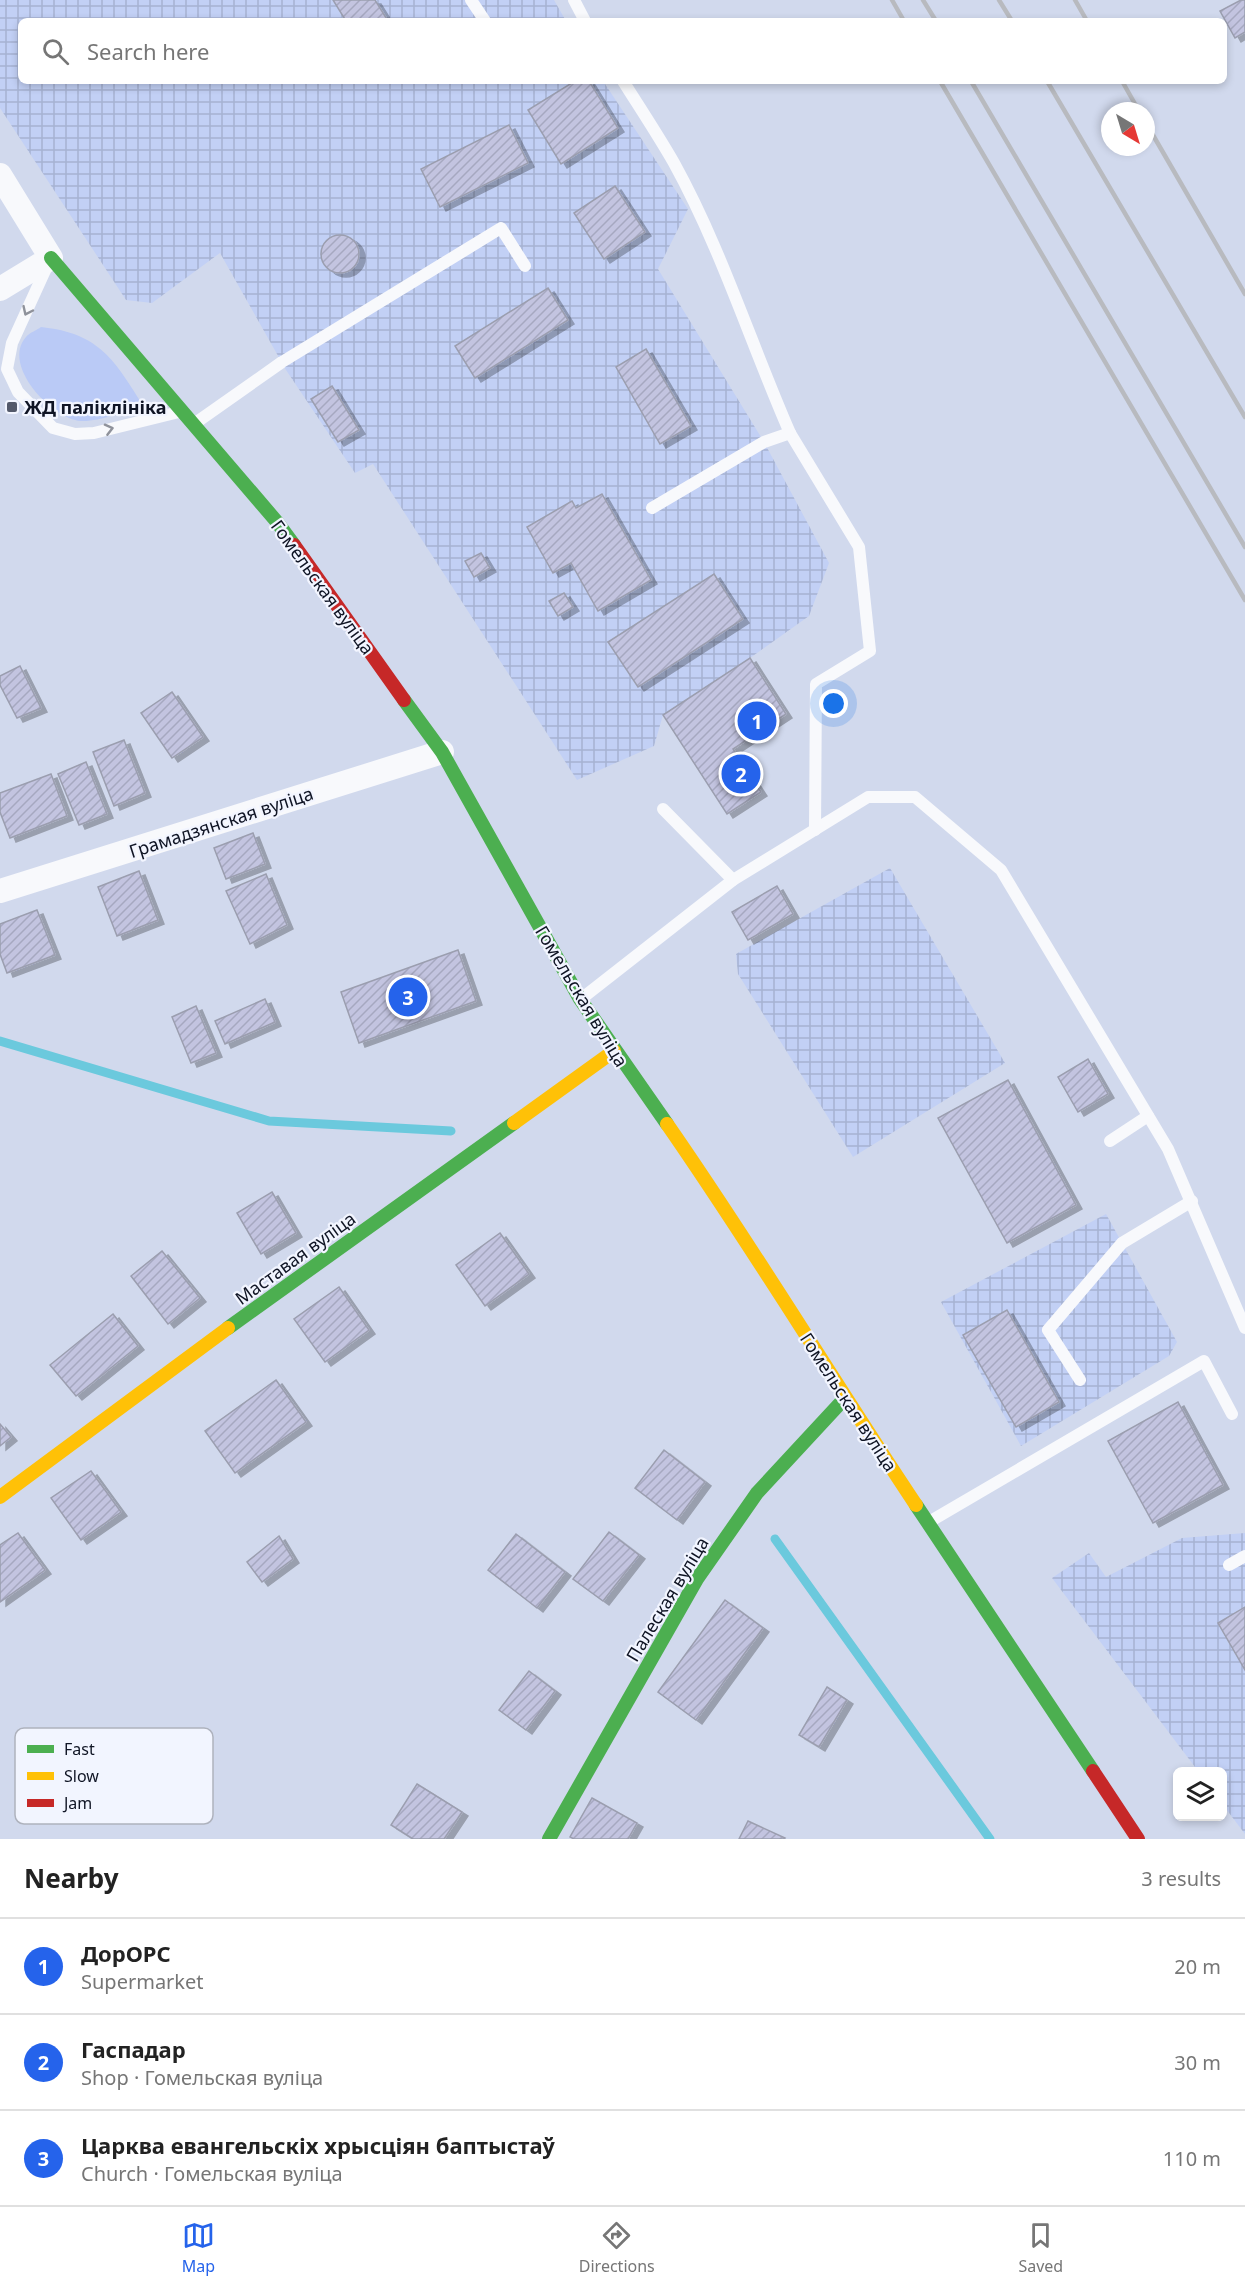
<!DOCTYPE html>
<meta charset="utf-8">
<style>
body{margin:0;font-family:"Noto Sans",sans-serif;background:#f2f2f2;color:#222}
.controls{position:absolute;right:18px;bottom:18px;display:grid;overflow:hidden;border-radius:9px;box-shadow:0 3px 9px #0003}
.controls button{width:54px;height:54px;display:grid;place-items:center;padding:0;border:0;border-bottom:2px solid #e0e0e0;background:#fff;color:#222;font:30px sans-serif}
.compass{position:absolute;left:1101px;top:102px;width:54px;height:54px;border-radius:50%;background:#fff;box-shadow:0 3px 9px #0003;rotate:142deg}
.you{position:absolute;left:834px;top:704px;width:21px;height:21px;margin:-15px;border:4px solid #fff;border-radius:50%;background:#1a73e8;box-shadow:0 0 0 9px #1a73e833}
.badge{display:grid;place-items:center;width:39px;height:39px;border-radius:50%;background:#2563eb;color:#fff;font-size:20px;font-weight:700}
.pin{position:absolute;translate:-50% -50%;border:3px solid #fff;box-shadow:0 2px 6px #0006}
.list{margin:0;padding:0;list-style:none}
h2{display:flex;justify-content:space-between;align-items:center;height:78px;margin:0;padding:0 24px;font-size:26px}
h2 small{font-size:20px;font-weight:400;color:#767676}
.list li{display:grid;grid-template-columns:39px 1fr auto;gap:18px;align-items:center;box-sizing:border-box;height:96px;padding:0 24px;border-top:2px solid #e0e0e0}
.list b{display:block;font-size:22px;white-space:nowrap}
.list p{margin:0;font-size:20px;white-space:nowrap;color:#767676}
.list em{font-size:20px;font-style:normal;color:#767676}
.icon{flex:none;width:33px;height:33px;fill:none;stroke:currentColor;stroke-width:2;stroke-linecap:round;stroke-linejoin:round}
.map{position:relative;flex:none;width:1245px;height:1839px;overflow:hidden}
.search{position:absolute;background:#fff;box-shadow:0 3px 9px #0003;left:18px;right:18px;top:18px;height:66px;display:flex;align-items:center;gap:15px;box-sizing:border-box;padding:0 21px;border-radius:9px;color:#767676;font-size:22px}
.sheet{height:366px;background:#fff}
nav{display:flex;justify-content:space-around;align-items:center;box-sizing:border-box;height:84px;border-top:2px solid #e0e0e0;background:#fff;font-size:16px;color:#767676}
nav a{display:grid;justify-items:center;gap:3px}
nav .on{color:#2563eb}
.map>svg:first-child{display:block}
</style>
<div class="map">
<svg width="1245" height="1839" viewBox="0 0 1245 1839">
<defs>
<pattern id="industrial-grid" width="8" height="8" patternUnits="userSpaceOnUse" patternTransform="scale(1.5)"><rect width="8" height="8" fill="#c2d0f5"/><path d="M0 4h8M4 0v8" fill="none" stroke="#a6b2d2"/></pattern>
<pattern id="building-hatch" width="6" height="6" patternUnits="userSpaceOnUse" patternTransform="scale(1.5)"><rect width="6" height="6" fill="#c3c4e0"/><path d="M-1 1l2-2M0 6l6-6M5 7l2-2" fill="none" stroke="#a6a8c0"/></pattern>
<filter id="shadow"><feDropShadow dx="6" dy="4" stdDeviation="0" flood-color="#0004"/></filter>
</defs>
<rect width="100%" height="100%" fill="#d1d9ed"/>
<g fill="url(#industrial-grid)">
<polygon points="0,0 554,0 566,21 21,21 21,81 603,81 688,209 658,269 764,442 829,563 809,616 750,658 663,715 654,746 577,780 373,464 355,473 286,370 220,253 152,303 126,300 0,108"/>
<polygon points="890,868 1005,1063 853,1157 738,974 736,954"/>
<polygon points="1106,1214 1177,1342 1169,1356 1021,1446 941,1302"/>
<polygon points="1245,1533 1245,1834 1223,1805 1222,1772 1198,1771 1052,1578 1089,1553 1106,1577 1182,1538"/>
</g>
<path fill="#bacaf6" d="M41 327C100 333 115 361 144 407 127 411 98 422 81 421 52 419 1 365 26 337 29 333 37 330 41 327Z"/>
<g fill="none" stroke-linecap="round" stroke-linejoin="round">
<g stroke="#6bc9dd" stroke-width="9">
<polyline points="0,1041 269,1121 451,1131"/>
<polyline points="775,1539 990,1839"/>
</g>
</g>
<g fill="url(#building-hatch)" stroke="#9b9eaf" stroke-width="1.5" filter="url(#shadow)">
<polygon points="333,0 375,0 388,21 346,21"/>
<polygon points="1241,0 1245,0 1245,32 1235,38 1220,11"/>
<polygon points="575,81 589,81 618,128 561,164 528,110"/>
<polygon points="509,125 528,163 440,207 421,169"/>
<polygon points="615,186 645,232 604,259 574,213"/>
<circle cx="340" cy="254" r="19"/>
<polygon points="548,288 568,320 475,378 455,346"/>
<polygon points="646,349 691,426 660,444 616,367"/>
<polygon points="332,386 359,430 338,442 311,399"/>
<polygon points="602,494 651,580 598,611 571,563 553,573 527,527 572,501 576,508"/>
<polygon points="481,553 490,568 474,577 465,561"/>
<polygon points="714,574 743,619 638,687 608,642"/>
<polygon points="564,593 573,607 558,616 549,601"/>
<polygon points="750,658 786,714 733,749 761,792 727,814 663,715"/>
<polygon points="20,666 41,708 17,718 0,685 0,676"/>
<polygon points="172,692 203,737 172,758 141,713"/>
<polygon points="124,740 145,793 114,806 93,752"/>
<polygon points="86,762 107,814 79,825 58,774"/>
<polygon points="51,774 67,816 10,838 0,812 0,793"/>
<polygon points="253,833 265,864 226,879 214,848"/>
<polygon points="139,871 158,920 117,936 98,887"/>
<polygon points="266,874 287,925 250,944 226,891"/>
<polygon points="777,886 793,914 748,940 732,912"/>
<polygon points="37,910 55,955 7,973 0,954 0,924"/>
<polygon points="458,950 476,1001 359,1043 341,992"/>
<polygon points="265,999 275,1022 225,1044 215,1021"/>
<polygon points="196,1006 216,1053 191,1063 172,1017"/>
<polygon points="1088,1059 1108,1094 1078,1112 1058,1077"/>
<polygon points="1008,1080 1076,1205 1007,1243 938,1118"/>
<polygon points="272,1192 296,1233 261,1254 237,1213"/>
<polygon points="500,1233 529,1274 485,1306 456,1265"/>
<polygon points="162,1251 200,1298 168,1324 131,1276"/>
<polygon points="339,1287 369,1330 325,1362 294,1319"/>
<polygon points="1007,1310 1059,1402 1016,1427 963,1335"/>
<polygon points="113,1314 138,1346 76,1396 50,1365"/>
<polygon points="276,1380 306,1422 235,1473 205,1431"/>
<polygon points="1178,1402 1223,1485 1153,1523 1108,1441"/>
<polygon points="0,1424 11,1437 0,1446"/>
<polygon points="664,1450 705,1482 677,1520 635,1488"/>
<polygon points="91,1471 121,1512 81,1540 51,1498"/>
<polygon points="609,1532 639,1555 603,1601 573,1579"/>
<polygon points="18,1533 45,1570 0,1602 0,1545"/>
<polygon points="516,1534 565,1572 537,1608 488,1570"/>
<polygon points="279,1536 293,1559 262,1582 247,1562"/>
<polygon points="725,1600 763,1628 696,1720 658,1692"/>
<polygon points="1245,1607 1245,1670 1218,1623"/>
<polygon points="529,1671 555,1691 526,1730 499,1710"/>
<polygon points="827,1687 847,1700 819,1747 799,1735"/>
<polygon points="417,1784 462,1812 444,1839 413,1839 391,1825"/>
<polygon points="592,1798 637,1823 628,1839 574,1839 570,1837"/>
<polygon points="748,1821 785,1838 784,1839 739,1839"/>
</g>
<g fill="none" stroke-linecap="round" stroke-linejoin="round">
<g stroke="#f8f9fc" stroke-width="12">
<polyline points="471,0 485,21"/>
<polyline points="574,0 585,21"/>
<path d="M623 81C640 108 658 135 674 163 721 248 751 344 790 433"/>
<polyline points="48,264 12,343 7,369 18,392 53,428 75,434 94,433 179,412"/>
<polyline points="194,424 282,362 501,228 525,266"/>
<polyline points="652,508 764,442 790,433 859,547 870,651 816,684 815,830"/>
<polyline points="663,809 733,880"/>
<polyline points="581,999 733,880 868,797 915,797 1001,870 1168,1149 1245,1328"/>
<polyline points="1110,1141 1148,1116"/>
<polyline points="1080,1380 1048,1330 1122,1243 1192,1201"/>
<polyline points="929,1522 1204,1361 1232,1414"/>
<polyline points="1229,1565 1245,1556"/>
</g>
<g stroke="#f8f9fc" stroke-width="24">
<polyline points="0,175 51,258 0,289"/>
<polyline points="0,891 442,752"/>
</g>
<g stroke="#4caf50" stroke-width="14">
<polyline points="51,258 277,522 294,545"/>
<polyline points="404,700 442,752 580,999 667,1124"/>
<polyline points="228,1328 514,1123"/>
<polyline points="916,1505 1093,1771"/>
<polyline points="549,1839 697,1579 757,1493 845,1398"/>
</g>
<g stroke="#ffc107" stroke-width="14">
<polyline points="514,1123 614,1051"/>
<path d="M667 1124C754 1249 832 1379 916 1505"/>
<polyline points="0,1497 228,1328"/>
</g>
<g stroke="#c62828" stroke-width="14">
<polyline points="294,545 404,700"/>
<polyline points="1093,1771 1138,1839"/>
</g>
<g stroke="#b8babf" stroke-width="4.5">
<polyline points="892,0 904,21"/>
<polyline points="923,0 936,21"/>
<polyline points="999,0 1012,21"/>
<polyline points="1075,0 1087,21"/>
<polyline points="940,81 1245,600"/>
<polyline points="971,81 1245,547"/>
<polyline points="1047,81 1245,417"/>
<polyline points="1122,81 1139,111"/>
<polyline points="1146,123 1245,294"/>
</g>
</g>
<defs><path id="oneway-chevron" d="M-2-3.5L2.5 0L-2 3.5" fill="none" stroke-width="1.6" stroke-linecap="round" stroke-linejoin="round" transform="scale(1.5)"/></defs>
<g stroke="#8f929b">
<use href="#oneway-chevron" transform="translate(27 311) rotate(115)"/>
<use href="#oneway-chevron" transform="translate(109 429) rotate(-14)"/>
</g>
<rect fill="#53596a" stroke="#f2f5ff" stroke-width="2" x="6" y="401" width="12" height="12" rx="3"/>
<g text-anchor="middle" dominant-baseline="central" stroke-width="4.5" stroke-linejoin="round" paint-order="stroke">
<g font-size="18" font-weight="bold" fill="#0f1424" stroke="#f2f5ff" text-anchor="start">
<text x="24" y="407">ЖД паліклініка</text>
</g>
<g font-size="18" fill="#0f1424" stroke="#f2f5ff">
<text transform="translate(323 587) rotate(54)">Гомельская вуліца</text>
<text transform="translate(221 822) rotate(-18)">Грамадзянская вуліца</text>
<text transform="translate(582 996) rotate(59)">Гомельская вуліца</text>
<text transform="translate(295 1258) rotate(-36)">Маставая вуліца</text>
<text transform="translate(849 1402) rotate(57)">Гомельская вуліца</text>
<text transform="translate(667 1599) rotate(-59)">Палеская вуліца</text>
</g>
</g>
<rect x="15" y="1728" width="198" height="96" rx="9" fill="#f2f5ff" stroke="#aeb2bd" stroke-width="1.5"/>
<rect x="27" y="1745" width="27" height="8" fill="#4caf50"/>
<rect x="27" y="1772" width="27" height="8" fill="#ffc107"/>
<rect x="27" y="1799" width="27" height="8" fill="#c62828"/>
<g font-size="16" fill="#0f1424">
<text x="64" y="1755">Fast</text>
<text x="64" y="1782">Slow</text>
<text x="64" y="1809">Jam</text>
</g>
</svg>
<div class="controls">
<button><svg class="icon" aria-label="layers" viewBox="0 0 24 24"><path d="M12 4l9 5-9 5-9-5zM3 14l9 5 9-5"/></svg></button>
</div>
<svg class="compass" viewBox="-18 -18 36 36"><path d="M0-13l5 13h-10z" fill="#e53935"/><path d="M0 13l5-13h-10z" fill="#767676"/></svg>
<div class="you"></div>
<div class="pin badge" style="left:757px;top:721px">1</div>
<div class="pin badge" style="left:741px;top:774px">2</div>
<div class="pin badge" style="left:408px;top:997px">3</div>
<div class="search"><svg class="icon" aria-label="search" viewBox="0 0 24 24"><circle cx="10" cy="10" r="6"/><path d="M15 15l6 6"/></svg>Search here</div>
</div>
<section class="sheet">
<h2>Nearby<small>3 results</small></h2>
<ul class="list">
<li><span class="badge">1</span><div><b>ДорОРС</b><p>Supermarket</p></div><em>20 m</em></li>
<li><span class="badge">2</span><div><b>Гаспадар</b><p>Shop · Гомельская вуліца</p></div><em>30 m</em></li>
<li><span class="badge">3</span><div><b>Царква евангельскіх хрысціян баптыстаў</b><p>Church · Гомельская вуліца</p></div><em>110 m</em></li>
</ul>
</section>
<nav>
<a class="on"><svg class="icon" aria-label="map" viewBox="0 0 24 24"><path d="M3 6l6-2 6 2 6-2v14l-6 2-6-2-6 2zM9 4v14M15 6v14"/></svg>Map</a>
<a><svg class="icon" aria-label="directions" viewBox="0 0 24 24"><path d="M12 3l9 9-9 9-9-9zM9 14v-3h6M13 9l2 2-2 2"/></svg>Directions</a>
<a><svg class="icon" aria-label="saved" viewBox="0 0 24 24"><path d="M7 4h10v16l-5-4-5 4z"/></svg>Saved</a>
</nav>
